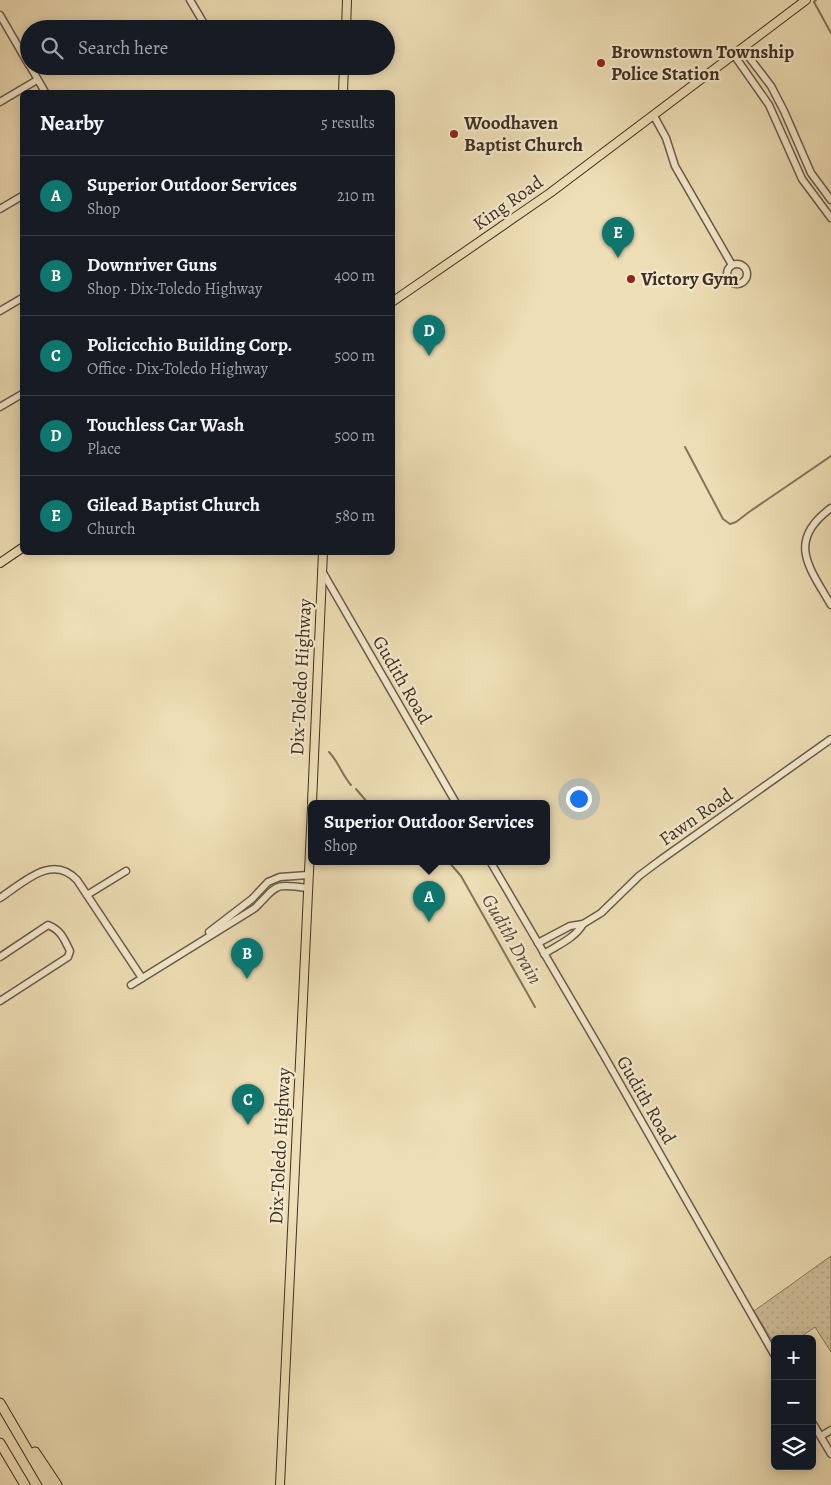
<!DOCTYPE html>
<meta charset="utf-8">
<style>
body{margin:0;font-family:Alegreya,serif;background:#20242c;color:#f1f3f6}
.controls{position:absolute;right:15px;bottom:15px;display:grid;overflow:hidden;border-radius:8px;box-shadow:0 2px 12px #0003}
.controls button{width:45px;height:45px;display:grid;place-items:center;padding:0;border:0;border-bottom:1px solid #363941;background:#171b24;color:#f1f3f6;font:25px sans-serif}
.you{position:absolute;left:578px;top:798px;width:18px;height:18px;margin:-12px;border:4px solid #fff;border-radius:50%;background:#1a73e8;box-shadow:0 0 0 8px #1a73e833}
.badge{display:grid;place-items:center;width:32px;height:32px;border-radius:50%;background:#0f766e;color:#fff;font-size:16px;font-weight:700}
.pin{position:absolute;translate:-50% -41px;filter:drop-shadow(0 1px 2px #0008)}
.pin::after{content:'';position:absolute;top:26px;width:18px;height:15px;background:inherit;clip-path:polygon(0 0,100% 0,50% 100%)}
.popup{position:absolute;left:308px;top:800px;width:242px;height:65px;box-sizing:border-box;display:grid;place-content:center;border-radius:8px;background:#171b24;filter:drop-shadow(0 1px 4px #0005);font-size:16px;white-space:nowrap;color:#9ea1a6}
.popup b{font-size:19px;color:#f1f3f6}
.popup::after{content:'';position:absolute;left:50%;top:100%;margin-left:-10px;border:10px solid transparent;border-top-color:#171b24}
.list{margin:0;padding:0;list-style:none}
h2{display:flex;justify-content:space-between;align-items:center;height:65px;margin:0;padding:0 20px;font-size:21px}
h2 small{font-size:16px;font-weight:400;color:#9ea1a6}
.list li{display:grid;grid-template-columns:32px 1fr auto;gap:15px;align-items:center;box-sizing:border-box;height:80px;padding:0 20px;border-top:1px solid #363941}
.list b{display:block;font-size:19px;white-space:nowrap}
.list p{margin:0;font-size:16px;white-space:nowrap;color:#9ea1a6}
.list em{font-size:16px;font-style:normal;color:#9ea1a6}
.icon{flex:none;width:28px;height:28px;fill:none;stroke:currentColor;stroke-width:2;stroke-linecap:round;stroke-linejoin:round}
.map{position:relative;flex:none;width:831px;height:1485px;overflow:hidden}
.search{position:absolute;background:#171b24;box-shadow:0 2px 12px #0003;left:20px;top:20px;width:375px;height:55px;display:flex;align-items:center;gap:12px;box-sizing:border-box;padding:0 18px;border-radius:28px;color:#9ea1a6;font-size:19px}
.panel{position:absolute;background:#171b24;box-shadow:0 2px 12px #0003;left:20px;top:90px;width:375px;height:465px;border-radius:8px}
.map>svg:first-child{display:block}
</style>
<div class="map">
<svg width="831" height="1485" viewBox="0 0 831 1485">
<defs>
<pattern id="park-dots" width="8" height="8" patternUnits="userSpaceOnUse" patternTransform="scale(1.25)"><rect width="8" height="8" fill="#d0c09c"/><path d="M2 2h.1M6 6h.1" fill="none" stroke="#b4a586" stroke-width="1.8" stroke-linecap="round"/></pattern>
</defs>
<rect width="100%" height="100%" fill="#eedeb5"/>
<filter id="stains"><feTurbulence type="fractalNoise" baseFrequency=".004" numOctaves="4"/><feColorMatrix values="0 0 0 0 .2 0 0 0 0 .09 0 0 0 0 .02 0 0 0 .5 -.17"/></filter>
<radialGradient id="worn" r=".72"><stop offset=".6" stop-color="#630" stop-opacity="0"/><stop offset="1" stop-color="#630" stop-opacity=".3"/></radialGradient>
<polygon fill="url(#park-dots)" stroke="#87785f" points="831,1256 831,1352 815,1327 798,1339 775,1339 775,1345 754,1311"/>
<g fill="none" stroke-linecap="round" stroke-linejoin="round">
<g stroke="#84745c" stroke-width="2">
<polyline points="816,0 814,2 831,33"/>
<polyline points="685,447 723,519 730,524 736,522 749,512 831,456"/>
<path d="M329 752C338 761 342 775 351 785"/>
<polyline points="356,789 368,803"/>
<polyline points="448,861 461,876 535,1007"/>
</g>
<defs>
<g id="minor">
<polyline points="190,0 203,22"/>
<polyline points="0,15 29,65"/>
<polyline points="742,48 771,86 784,111 811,173 831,200"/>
<polyline points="734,55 769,105 802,179 831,218"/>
<polyline points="30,66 45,92"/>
<polyline points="0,102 37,80"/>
<polyline points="654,116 666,138 675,166 732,265"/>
<polyline points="0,209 22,196"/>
<circle cx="737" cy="274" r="10"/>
<polyline points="0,311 22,298"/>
<polyline points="0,407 22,394"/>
<path d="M831 508C786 541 809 567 831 605"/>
<polyline points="322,571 456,803"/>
<polyline points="490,861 602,1052 775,1356"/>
<polyline points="87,895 126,871"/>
<path d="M0 898C23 883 52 853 77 880L142 978"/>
<polyline points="209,932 252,899 268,882 280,877 308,875"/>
<polyline points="538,943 570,926 583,924 601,913 639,876 659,861 831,739"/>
<path d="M544 954C558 945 575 938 583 924"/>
<path d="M0 957 48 925C61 930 64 939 70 951L68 957 0 1001"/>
<path d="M131 985 255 908C278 885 273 883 308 888"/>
<polyline points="812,1422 831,1454"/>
<polyline points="821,1436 831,1430"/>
</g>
<g id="major">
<polyline points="346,29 347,0"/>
<polyline points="343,92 344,66"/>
<polyline points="392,302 550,193 806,0"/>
<polyline points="0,563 22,548"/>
<polyline points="312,803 323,552"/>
<polyline points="280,1485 312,808"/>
</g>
<g id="highway">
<polyline points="0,1403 48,1485"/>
<polyline points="0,1443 25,1485"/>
<polyline points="35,1452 57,1485"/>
</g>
</defs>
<use href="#minor" stroke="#6a5b47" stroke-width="9"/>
<use href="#major" stroke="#3e2f22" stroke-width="10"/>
<use href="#highway" stroke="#3e2f22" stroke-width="11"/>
<use href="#minor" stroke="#f4eacf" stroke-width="6"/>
<use href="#major" stroke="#eedeb5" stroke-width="8"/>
<use href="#highway" stroke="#eedeb5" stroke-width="9"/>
</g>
<g fill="#8f2418" stroke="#f4eacf" stroke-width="2">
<circle cx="601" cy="63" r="5"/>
<circle cx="454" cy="134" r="5"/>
<circle cx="631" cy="279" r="5"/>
</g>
<g text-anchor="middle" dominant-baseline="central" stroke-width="4.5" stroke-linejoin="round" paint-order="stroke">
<g font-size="19" font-weight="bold" fill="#3e2f22" stroke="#f4eacf" text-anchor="start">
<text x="611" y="52">Brownstown Township<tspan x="611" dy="22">Police Station</tspan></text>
<text x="464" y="123">Woodhaven<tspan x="464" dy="22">Baptist Church</tspan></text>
<text x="641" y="279">Victory Gym</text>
</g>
<g font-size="19" fill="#3e2f22" stroke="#f4eacf">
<text transform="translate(508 203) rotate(-35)">King Road</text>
<text transform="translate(301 677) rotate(-87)">Dix-Toledo Highway</text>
<text transform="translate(402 680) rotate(60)">Gudith Road</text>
<text transform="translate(696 817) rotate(-35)">Fawn Road</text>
<text transform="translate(646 1100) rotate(60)">Gudith Road</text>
<text transform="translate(280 1146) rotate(-87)">Dix-Toledo Highway</text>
</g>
<g font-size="20" font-style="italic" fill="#5b4c3a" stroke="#f4eacf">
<text transform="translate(512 939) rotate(60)">Gudith Drain</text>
</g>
</g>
<rect width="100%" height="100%" filter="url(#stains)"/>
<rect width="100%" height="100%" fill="url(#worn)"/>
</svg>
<div class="controls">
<button>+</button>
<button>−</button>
<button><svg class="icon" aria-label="layers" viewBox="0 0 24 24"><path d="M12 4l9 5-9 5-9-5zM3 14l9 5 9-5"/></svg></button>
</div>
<div class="you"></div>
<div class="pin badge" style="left:429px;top:922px">A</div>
<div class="popup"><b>Superior Outdoor Services</b>Shop</div>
<div class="pin badge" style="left:247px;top:979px">B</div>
<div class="pin badge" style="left:248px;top:1125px">C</div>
<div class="pin badge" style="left:429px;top:356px">D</div>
<div class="pin badge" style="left:618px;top:258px">E</div>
<div class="search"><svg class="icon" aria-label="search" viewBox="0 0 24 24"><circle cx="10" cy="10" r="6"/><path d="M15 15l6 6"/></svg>Search here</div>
<section class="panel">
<h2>Nearby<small>5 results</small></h2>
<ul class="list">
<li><span class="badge">A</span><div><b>Superior Outdoor Services</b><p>Shop</p></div><em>210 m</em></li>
<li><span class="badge">B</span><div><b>Downriver Guns</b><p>Shop · Dix-Toledo Highway</p></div><em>400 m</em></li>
<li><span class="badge">C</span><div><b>Policicchio Building Corp.</b><p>Office · Dix-Toledo Highway</p></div><em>500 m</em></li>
<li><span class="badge">D</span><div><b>Touchless Car Wash</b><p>Place</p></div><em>500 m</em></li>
<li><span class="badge">E</span><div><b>Gilead Baptist Church</b><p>Church</p></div><em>580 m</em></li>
</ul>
</section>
</div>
